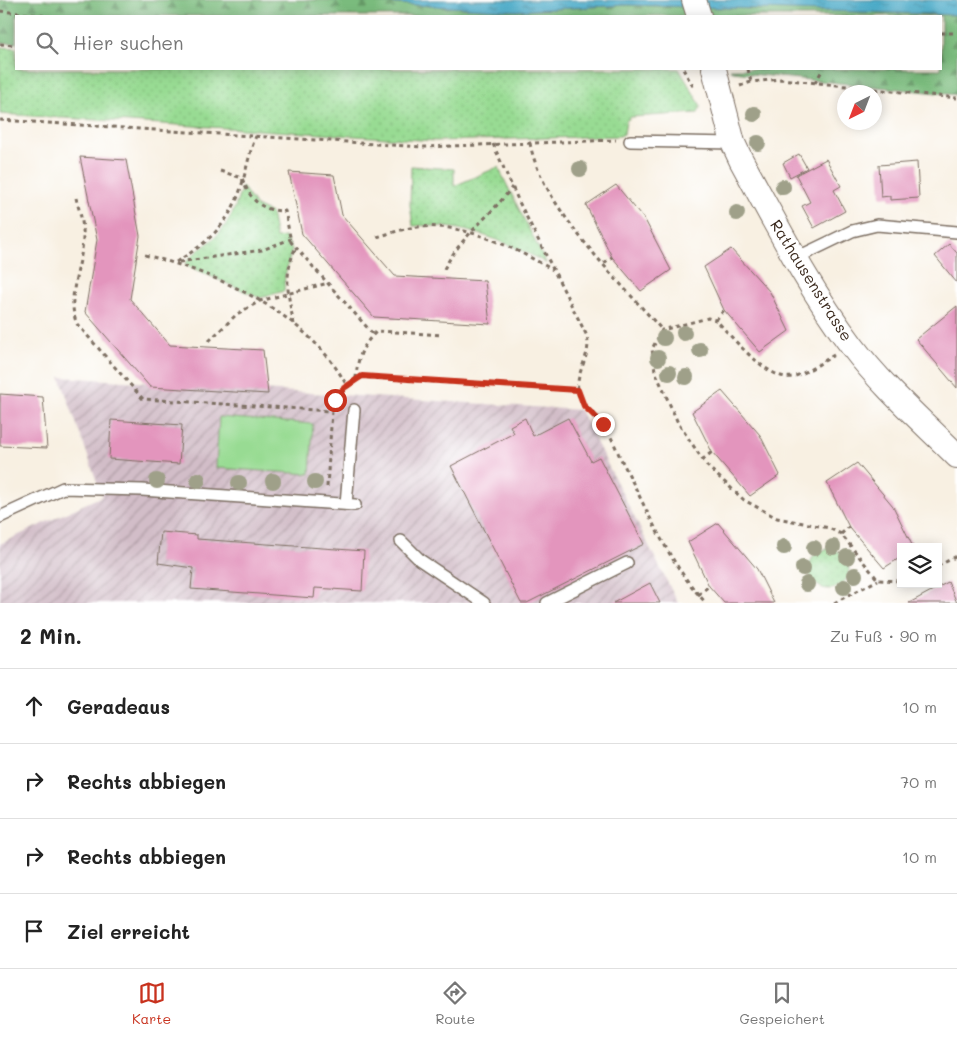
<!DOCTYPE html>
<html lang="de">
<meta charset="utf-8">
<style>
body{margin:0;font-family:Mali,sans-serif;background:#f2f2f2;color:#222}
.controls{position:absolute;right:15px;bottom:15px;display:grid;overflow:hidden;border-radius:0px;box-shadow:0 2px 12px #0003}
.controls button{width:45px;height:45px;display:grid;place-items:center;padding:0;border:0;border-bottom:1px solid #e0e0e0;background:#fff;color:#222;font:25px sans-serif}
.compass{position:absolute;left:837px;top:85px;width:45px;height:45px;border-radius:50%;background:#fff;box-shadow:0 2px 12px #0003;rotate:222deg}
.stop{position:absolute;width:15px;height:15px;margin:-11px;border:4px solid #c8321e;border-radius:50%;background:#fff}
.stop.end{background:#c8321e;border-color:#fff;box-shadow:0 1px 5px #0008}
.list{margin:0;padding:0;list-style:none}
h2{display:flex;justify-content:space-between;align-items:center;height:65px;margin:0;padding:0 20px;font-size:21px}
h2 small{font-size:16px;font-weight:400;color:#767676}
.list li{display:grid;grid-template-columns:32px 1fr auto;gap:15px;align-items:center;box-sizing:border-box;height:75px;padding:0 20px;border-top:1px solid #e0e0e0}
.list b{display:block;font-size:19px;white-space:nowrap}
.list em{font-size:16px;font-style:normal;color:#767676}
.icon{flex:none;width:28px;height:28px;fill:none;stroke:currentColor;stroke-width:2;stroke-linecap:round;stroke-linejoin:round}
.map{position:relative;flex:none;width:957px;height:603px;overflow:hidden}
.search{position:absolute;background:#fff;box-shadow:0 2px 12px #0003;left:15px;right:15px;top:15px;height:55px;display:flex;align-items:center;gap:12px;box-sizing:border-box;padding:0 18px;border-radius:0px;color:#767676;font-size:19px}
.sheet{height:365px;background:#fff}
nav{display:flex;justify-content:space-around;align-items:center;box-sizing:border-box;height:70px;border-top:1px solid #e0e0e0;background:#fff;font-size:14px;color:#767676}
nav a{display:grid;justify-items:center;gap:2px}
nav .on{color:#c8321e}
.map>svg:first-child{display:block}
</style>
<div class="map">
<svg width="957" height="603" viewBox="0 0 957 603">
<defs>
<pattern id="industrial-furrows" width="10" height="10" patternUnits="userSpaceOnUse" patternTransform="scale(1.25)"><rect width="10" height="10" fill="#d2bdc8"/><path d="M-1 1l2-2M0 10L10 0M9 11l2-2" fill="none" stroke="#ac9aa2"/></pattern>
<pattern id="green-dots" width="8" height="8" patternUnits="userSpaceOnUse" patternTransform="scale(1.25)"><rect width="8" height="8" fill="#98db93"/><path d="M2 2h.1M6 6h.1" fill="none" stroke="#84bc7e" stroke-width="1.8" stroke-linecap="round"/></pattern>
<pattern id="forest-firs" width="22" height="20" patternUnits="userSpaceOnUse" patternTransform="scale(1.25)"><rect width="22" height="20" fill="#7abb7d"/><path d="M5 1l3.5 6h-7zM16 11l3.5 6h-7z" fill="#659866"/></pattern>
<pattern id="water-ripples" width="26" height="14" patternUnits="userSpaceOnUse" patternTransform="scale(1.25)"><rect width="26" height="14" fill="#48aac8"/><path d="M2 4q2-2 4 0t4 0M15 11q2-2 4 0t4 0" fill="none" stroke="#3d8ba2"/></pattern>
</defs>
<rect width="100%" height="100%" fill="#fff"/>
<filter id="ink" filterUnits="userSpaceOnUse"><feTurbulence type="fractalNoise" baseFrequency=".02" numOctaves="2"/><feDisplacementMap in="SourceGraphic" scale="10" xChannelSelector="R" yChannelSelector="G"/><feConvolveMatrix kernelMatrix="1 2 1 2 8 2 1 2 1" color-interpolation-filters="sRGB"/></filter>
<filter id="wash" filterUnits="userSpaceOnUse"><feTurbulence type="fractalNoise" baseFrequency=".0096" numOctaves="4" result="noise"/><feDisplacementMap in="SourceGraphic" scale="20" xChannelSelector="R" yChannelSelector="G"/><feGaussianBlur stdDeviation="1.12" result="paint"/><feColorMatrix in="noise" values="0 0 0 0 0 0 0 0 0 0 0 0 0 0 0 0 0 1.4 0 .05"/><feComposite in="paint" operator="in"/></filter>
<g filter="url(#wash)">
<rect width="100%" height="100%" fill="#f8f0e2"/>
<polygon fill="url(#industrial-furrows)" points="60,377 580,410 678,603 0,603 0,544 102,496"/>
<g fill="url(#green-dots)" stroke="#6a8258">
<polygon points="0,47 16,48 16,69 679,69 701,106 698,113 631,117 626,121 624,134 620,136 436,141 0,114"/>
<path d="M411 166 454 169V186L498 167 546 263C504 240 461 223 413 226L410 205Z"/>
<path d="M242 186 256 206 271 213 276 238 285 237 292 249 285 276 284 291 260 298 185 265C192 252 204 248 214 238 230 224 236 206 242 186Z"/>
<circle cx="829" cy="569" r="20"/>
</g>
<polygon fill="url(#forest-firs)" stroke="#5a724e" points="0,0 332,0 516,11 628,5 957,15 957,95 761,75 733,72 730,69 941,69 941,16 16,16 16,43 0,43"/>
<polygon fill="#98db93" stroke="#6a8258" points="219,417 313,424 310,474 216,468"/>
<polygon fill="url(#water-ripples)" stroke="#426a73" points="332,0 957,0 957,15 628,5 516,11"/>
<g id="blocks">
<g fill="#e395bd">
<polygon points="799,154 807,168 790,177 783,163"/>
<polygon points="80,157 126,160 140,236 130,299 170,345 263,350 268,394 150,387 85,312 97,240"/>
<polygon points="826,159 841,186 834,190 845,211 814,228 802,206 810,202 796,175"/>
<polygon points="917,162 919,198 890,200 890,196 881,197 879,165"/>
<polygon points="289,172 334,175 342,215 395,276 485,281 490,324 374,317 302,234"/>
<polygon points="616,185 645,220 671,270 641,291 612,257 586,205"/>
<polygon points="949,244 957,253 957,283 935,256"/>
<polygon points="731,249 770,292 789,331 760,352 724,310 704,267"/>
<polygon points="957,306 957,388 916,339"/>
<polygon points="722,391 760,435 780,475 750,496 712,452 692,412"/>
<polygon points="0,394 43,397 47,448 0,446"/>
<polygon points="525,418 533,436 568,418 591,461 599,457 644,544 527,603 521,603 451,466 514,433 510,426"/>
<polygon points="111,420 182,425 179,464 109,459"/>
<polygon points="857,463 893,506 913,547 901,547 901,557 884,568 849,527 827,483"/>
<polygon points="718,523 757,569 774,603 724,603 709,586 688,542"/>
<polygon points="161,532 197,535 197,539 364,551 362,591 315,588 314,598 191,589 193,568 158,563"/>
<polygon points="948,582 957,603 909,603"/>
<polygon points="650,583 660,603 613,603"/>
</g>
</g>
</g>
<g filter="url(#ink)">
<use href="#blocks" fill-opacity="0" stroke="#7d6f63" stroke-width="1"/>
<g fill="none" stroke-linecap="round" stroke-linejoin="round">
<defs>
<g id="lane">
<polyline points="630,141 733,143"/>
<polyline points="796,258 852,231 877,225 957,232"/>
<polyline points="346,504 354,410"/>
<polyline points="0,517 63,488 142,490 355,505"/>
<polyline points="401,541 420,560 484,603"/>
<polyline points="547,603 627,563"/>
</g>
<g id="street">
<polyline points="694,0 699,16"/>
<path d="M714 69 733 143 741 160C775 222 809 289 852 346 882 386 922 421 957 456"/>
</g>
</defs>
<use href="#lane" stroke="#7d6f63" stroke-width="14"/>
<use href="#street" stroke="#7d6f63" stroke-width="26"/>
<g stroke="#7d6f63" stroke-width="3" stroke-dasharray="4 4" stroke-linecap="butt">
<polyline points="0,11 48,16"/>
<polyline points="941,33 957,33"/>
<polyline points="0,44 16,45"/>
<polyline points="683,69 694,88"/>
<polyline points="748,69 751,82"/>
<polyline points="815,83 823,69"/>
<polyline points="740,86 751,82 781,79 957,98"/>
<polyline points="0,120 424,147 616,140"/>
<path d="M530 143C541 206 620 282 662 330"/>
<path d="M493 144 519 202 587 336C592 356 575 372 578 391 581 407 595 412 603 424 612 436 617 452 624 465 648 512 669 564 706 603"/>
<path d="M220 171 242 178C250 200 261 211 285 211L291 242 373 334"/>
<path d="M76 198C79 210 84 224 83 236 83 266 65 296 77 324L143 399 332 411"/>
<path d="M377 237C388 234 399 230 410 228 460 220 511 246 553 270"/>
<path d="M145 255C220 274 309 314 347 386"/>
<path d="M176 262C201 247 222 231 235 203 245 182 247 158 256 136"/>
<polyline points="179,262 262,250 291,239"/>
<polyline points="604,263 612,257"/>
<path d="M444 269C461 236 490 217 512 187"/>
<polyline points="716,320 724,310"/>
<path d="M294 324C288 297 283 274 296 247"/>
<polyline points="209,341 237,314 260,301 328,283"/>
<path d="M834 355C824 361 803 375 792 377 768 381 731 336 716 320L708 318 662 330 652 349 655 371 678 423 707 466 744 500 777 518 829 528 841 534 878 580 901 581"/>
<path d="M356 379C357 359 362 345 377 331L442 335"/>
<polyline points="702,460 712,452"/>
<path d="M327 487 332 411C337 395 347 384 362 377L578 390"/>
<polyline points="841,534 849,527"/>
<polyline points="938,566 957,556"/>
<polyline points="698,595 709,586"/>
<polyline points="834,603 878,580"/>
</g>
<use href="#lane" stroke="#fff" stroke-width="11"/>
<use href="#street" stroke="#fff" stroke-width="24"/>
</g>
<g fill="#9fa089">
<circle cx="754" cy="114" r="8"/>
<circle cx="758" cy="143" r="8"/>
<circle cx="580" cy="169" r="8"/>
<circle cx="783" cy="187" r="8"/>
<circle cx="737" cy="213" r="8"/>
<circle cx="684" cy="333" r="8"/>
<circle cx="664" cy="338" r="8"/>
<circle cx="700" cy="350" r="8"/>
<circle cx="658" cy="358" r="8"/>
<circle cx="669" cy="373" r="8"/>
<circle cx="686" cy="377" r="8"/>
<circle cx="198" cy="480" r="8"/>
<circle cx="157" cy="481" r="8"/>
<circle cx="273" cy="481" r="8"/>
<circle cx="315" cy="482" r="8"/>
<circle cx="239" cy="483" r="8"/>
<circle cx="784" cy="547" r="8"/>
<circle cx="833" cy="547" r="8"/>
<circle cx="814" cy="548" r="8"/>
<circle cx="847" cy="557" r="8"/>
<circle cx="803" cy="568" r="8"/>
<circle cx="855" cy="575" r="8"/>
<circle cx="807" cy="584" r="8"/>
<circle cx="844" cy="587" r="8"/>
</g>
</g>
<g fill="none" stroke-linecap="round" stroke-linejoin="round" filter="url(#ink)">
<polyline stroke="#c8321e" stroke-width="6" points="335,400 344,388 362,376 578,390 584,406 603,424"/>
</g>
<g text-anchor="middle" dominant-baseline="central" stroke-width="5" stroke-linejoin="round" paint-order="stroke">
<g font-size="16" fill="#3b2a1e" stroke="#fff">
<text transform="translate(812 280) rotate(58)">Rathausenstrasse</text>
</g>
</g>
</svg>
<div class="controls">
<button><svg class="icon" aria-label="layers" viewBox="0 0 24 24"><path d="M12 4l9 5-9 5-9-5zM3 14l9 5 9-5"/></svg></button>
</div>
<svg class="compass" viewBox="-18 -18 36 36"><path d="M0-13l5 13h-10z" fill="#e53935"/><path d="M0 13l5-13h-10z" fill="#767676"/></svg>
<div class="stop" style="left:335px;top:400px"></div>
<div class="stop end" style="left:603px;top:424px"></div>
<div class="search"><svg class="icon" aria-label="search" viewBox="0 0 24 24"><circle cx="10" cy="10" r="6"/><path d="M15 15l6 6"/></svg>Hier suchen</div>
</div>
<section class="sheet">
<h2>2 Min.<small>Zu Fuß · 90 m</small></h2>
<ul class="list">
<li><svg class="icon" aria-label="ahead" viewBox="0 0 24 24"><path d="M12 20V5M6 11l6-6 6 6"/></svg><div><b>Geradeaus</b></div><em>10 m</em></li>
<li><svg class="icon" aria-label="right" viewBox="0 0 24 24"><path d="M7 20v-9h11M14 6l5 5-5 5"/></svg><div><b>Rechts abbiegen</b></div><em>70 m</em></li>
<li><svg class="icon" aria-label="right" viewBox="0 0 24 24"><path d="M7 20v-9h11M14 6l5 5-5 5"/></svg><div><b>Rechts abbiegen</b></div><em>10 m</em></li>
<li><svg class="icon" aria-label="arrive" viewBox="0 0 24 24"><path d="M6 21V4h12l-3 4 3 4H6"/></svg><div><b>Ziel erreicht</b></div></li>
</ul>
</section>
<nav>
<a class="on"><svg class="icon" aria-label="map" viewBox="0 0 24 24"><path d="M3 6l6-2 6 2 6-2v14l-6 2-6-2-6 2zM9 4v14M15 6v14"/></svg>Karte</a>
<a><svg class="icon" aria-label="directions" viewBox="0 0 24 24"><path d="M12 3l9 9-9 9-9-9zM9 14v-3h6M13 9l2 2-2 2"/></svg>Route</a>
<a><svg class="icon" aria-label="saved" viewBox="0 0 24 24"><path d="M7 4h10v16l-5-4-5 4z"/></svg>Gespeichert</a>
</nav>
